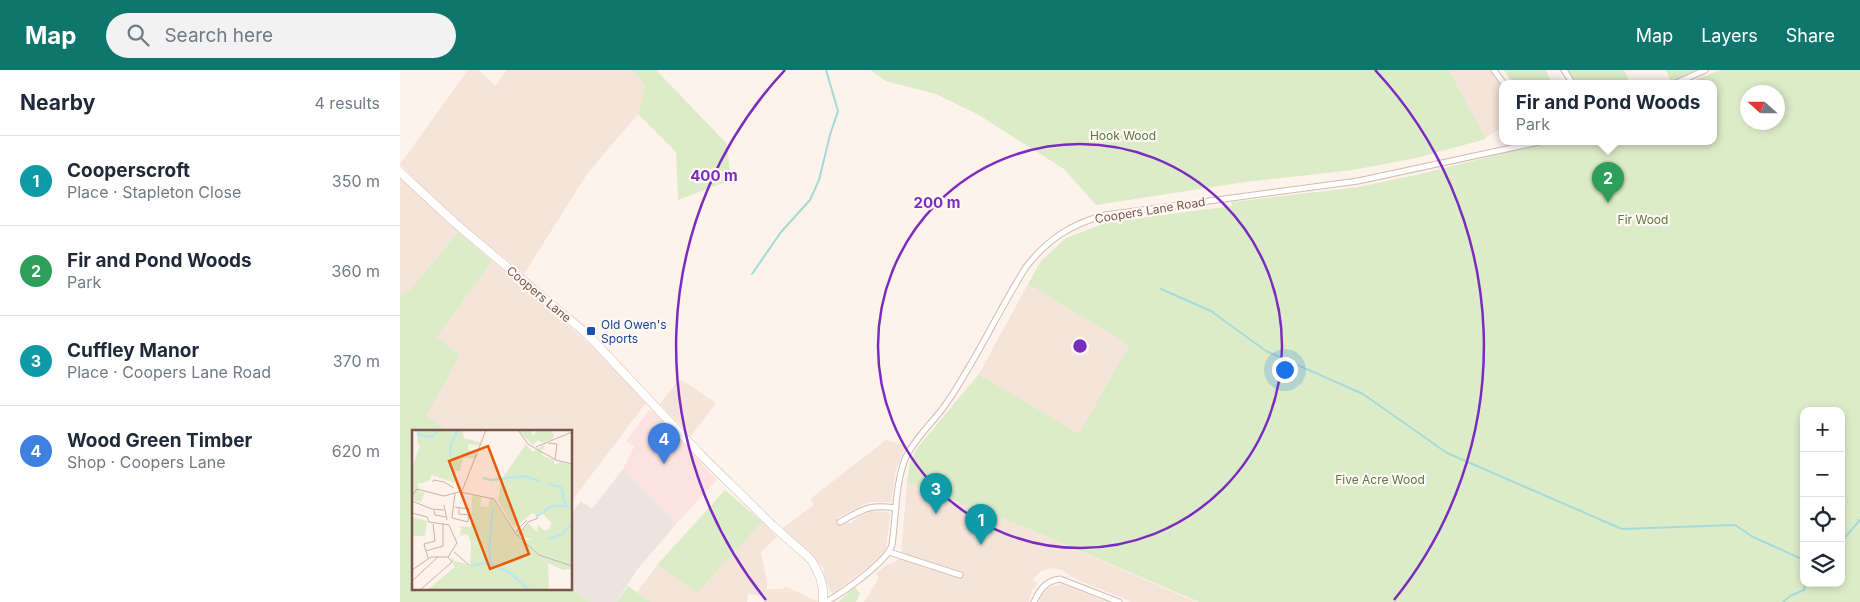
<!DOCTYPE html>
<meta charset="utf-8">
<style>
body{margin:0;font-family:Inter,sans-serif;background:#f2f2f3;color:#1f2937}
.controls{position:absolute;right:15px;bottom:15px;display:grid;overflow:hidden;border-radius:10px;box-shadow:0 2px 8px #0003}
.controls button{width:45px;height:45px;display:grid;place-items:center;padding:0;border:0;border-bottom:1px solid #e0e1e3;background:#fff;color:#1f2937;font:25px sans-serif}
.compass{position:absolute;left:1340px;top:15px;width:45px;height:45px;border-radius:50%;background:#fff;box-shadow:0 2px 8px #0003;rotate:291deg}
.you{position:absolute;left:884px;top:299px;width:18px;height:18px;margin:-12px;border:4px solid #fff;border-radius:50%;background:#1a73e8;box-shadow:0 0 0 8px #1a73e833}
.badge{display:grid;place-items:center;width:32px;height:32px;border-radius:50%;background:#0f766e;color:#fff;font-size:16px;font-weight:700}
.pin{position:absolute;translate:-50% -41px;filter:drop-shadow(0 1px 2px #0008)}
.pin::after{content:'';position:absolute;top:26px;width:18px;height:15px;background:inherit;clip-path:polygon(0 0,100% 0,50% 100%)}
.popup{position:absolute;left:1099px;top:10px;width:218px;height:65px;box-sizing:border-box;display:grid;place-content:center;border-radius:10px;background:#fff;filter:drop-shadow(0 1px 4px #0005);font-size:16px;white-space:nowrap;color:#747a83}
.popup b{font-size:19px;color:#1f2937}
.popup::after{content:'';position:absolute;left:50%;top:100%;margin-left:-10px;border:10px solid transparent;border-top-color:#fff}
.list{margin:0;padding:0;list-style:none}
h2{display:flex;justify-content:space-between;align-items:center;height:65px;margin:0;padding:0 20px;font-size:21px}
h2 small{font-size:16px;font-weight:400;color:#747a83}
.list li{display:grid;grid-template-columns:32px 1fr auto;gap:15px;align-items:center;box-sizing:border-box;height:90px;padding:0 20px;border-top:1px solid #e0e1e3}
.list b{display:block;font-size:19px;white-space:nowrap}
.list p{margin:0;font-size:16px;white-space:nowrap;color:#747a83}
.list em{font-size:16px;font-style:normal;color:#747a83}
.icon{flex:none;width:28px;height:28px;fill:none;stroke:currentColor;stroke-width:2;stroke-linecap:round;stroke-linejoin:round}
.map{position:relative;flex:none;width:1460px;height:532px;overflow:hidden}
header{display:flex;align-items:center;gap:30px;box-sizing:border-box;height:70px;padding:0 25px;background:#0f766e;color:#fff}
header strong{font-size:24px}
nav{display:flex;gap:28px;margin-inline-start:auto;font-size:18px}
.search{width:350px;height:45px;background:#f2f2f3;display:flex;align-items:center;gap:12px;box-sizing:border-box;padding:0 18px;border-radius:28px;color:#747a83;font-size:19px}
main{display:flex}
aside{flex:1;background:#fff}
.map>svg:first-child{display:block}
</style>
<header>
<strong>Map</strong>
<div class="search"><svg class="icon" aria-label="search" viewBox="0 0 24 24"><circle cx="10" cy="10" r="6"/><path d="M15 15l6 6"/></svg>Search here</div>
<nav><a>Map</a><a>Layers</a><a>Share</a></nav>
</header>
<main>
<aside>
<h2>Nearby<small>4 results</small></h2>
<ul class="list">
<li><span class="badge" style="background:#0f9aa8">1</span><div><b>Cooperscroft</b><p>Place · Stapleton Close</p></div><em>350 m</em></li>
<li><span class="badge" style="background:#2e9e5b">2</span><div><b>Fir and Pond Woods</b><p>Park</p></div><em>360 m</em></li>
<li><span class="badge" style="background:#0f9aa8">3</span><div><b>Cuffley Manor</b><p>Place · Coopers Lane Road</p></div><em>370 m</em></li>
<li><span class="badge" style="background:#3f7fe0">4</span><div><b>Wood Green Timber</b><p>Shop · Coopers Lane</p></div><em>620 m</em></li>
</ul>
</aside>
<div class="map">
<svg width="1460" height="532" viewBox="0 0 1460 532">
<rect width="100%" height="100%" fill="#fdf3eb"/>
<g fill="#f5e4d9">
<polygon points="68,0 78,0 96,16 106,0 232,0 245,16 238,44 187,104 124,204 50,143 22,118 0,94"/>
<polygon points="1049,0 1091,0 1103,19 1103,57 1085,68"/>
<polygon points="0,108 25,130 58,162 11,219 0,225"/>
<polygon points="92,191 193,277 246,333 171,432 171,361 50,361 25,346 60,285 37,267"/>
<polygon points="628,214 729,275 679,365 579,304"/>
<polygon points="282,310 316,333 291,366 260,334 278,311"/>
<polygon points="486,370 506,376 496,400 491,432 469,432 437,448 441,455 446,452 451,453 458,447 471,441 488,442 490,446 486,479 482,486 471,495 434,523 430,522 424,506 424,498 381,459 414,435 410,429"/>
<polygon points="507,412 629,459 796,532 732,532 680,511 661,500 650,498 640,502 634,508 633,510 638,513 632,521 629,532 464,532 479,508 476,503 488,494 496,491 501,484"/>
<polygon points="362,452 377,467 367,476 361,483 367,511 367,519 383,519 385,516 418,532 365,532 365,526 348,524 347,532 251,532 237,522 257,495 297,523"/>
<polygon points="661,514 665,515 707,532 639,532 642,525 649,518"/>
</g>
<polygon fill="#fde3df" points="249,340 254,342 317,410 277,453 223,399 234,377 226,371"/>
<polygon fill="#ede4e0" points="223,399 277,453 236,501 216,532 190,532 171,518 171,444 181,431 192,439"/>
<g fill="#ddecc8" fill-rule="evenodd">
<polygon points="232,0 256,0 327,74 331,110 278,130 276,82 238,44 245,16"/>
<polygon points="470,0 1049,0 1086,69 1016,88 953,100 845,112 696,135 664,99 577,44 536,24 486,11"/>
<polygon points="1104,0 1146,0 1152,14 1113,14"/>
<polygon points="1168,0 1224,0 1231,14 1178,14"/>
<polygon points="1266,0 1297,0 1271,12"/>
<path d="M1320 0H1460V532H799L629 459 507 412 510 393 517 378 579 304 679 364 729 275 628 214 641 191 666 168 708 152 832 136V132L958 117 1016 105 1148 72H1313V14H1286ZM1348 22H1378V52H1348ZM1404 341H1441V513H1404Z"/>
<polygon points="58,162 92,191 37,267 60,285 26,346 50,361 14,361 14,518 171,518 190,532 0,532 0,225 11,219"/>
<polygon points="325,420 362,452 297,523 257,495"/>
<polygon points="228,516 251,532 216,532"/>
<polygon points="455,517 460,523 456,532 438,532"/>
</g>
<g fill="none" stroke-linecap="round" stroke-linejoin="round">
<g stroke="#a4dbda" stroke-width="2">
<polyline points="352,204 381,162 410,130 419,110 430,65 438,41 426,0"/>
<polyline points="761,219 811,241 866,281 963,324 1047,383 1222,459 1335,455 1353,467 1404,490"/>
<polyline points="1441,472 1460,450"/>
<polyline points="1383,532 1390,526 1404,520 1406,513"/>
</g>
<defs>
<g id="street">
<polyline points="1094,0 1104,14"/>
<polyline points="1164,0 1173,14"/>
<polyline points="1274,14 1305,0"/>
<path d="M440 452C464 439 468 434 496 438"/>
<polyline points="489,482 560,505"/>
<path d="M426 532C442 523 487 492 492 475 496 447 495 416 505 389 515 367 535 351 548 331 577 288 599 240 626 197 648 169 671 154 705 145L958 111 1139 72"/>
<path d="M634 532C640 519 646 511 660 509L719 532"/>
</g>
<polyline id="secondary" points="0,102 55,153 188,265 301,385 372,455 406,485 412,491 420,507 423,520 423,532"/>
</defs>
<use href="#street" stroke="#d3bbb2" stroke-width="7"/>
<use href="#secondary" stroke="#d8bcb2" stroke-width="9"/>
<use href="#street" stroke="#fff" stroke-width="5"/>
<use href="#secondary" stroke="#fff" stroke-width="8"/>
</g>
<g fill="none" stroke="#7b2cbf" stroke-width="2.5">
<circle cx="680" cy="276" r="202"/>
<path d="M366 530A404 404 0 0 1 385 0M975 0A404 404 0 0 1 994 530"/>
</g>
<rect fill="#1a4fb4" stroke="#fff8f2" stroke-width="2" x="186" y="256" width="10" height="10" rx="2.5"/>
<g text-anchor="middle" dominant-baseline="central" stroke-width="4.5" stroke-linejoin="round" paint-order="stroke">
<g font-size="12" fill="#5b7a41" stroke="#fff8f2">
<text x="723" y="65">Hook Wood</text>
<text x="1243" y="149">Fir Wood</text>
<text x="980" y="409">Five Acre Wood</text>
</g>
<g font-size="12" fill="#7a554c" stroke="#fff8f2">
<text transform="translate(750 140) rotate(-9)">Coopers Lane Road</text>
<text transform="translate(139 224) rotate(40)">Coopers Lane</text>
</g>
<g font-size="12" fill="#164399" stroke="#fff8f2" text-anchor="start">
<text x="201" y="254">Old Owen's<tspan x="201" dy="14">Sports</tspan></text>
</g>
</g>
<g transform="translate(12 360)">
<rect width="160" height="160" fill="#fdf3eb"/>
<path d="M3 0H50L52 8 70 13 69 16 56 14V19L66 25 64 28H51L48 41H43V53L20 45 17 51 5 54 8 62H13L9 72 2 70 0 65V37L8 16 5 12 7 1ZM106 0H121L119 4 122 5 125 0H138L142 5 141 9 130 13 126 10 121 15ZM111 12 121 22 133 14 131 20 128 19 131 26 142 30V35L148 32 160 35V139L151 140 136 133 137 160H15L43 137 39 130 41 127 42 131 58 135 59 111 55 104 48 106 49 98 45 96 59 97 60 65 70 67 68 76 76 77 78 68 82 70 94 90 110 110H120L107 105 116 93 125 102 126 95 133 101 138 98V94L141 95 131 84 125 86 120 83 102 98 86 71 90 48 113 16ZM0 87 15 91 13 106H0Z" fill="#ddecc8"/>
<path fill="none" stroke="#bee8e7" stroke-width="2.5" d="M7 0 6 5 21 7 25 0M38 27 39 14 46 0M71 48 80 50 112 46 128 51M136 54 149 57 154 76 160 78M124 87 140 76H154M137 109 150 104 160 93M79 134 77 119 81 78M59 136 73 133 81 135 98 143 117 160"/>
<path fill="none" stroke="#c9b4ab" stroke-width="1" d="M106 0 116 14 144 30 160 34M136 13 145 14 143 29M124 17 160 2M20 52 22 50 32 52 42 58M48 62 82 69 104 104 127 125 160 136M43 63 40 88 56 92 57 79 43 77M0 66 5 59 32 66 50 61 74 0M0 71 20 79 32 80M32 75 35 90M47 77V84L57 85M22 80 23 85 34 87M0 83 15 87 17 92 37 95 45 113 36 127M108 103 104 101 115 90M106 106 116 92 126 88M14 121 31 116V93M42 122 57 135M16 128 12 114 23 111 21 94M0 140 19 127H36L40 132 8 160M0 151 26 127"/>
<path fill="#e8590c" fill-opacity="0.15" stroke="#e8590c" stroke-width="2.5" d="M76 16 117 124 78 139 37 31Z"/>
<rect width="160" height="160" fill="none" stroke="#7a554c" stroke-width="2.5"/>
</g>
<circle cx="680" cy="276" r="8" fill="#7b2cbf" stroke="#fff8f2" stroke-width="2.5"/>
<g font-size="15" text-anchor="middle" font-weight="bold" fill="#7b2cbf" stroke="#fff8f2" stroke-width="4.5" stroke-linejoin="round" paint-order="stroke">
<text x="314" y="111">400 m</text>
<text x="537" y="138">200 m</text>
</g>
</svg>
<div class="controls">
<button>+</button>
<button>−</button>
<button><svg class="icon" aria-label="locate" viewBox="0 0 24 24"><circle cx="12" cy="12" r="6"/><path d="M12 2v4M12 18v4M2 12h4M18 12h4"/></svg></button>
<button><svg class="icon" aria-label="layers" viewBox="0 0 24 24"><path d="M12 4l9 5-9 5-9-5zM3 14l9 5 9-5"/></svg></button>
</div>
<svg class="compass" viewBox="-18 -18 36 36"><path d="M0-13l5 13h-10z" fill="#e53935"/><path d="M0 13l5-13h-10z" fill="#747a83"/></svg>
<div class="you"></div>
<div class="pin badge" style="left:581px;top:475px;background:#0f9aa8">1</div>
<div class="pin badge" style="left:1208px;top:133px;background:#2e9e5b">2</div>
<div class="popup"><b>Fir and Pond Woods</b>Park</div>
<div class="pin badge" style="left:536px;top:444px;background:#0f9aa8">3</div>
<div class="pin badge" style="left:264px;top:394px;background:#3f7fe0">4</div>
</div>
</main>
